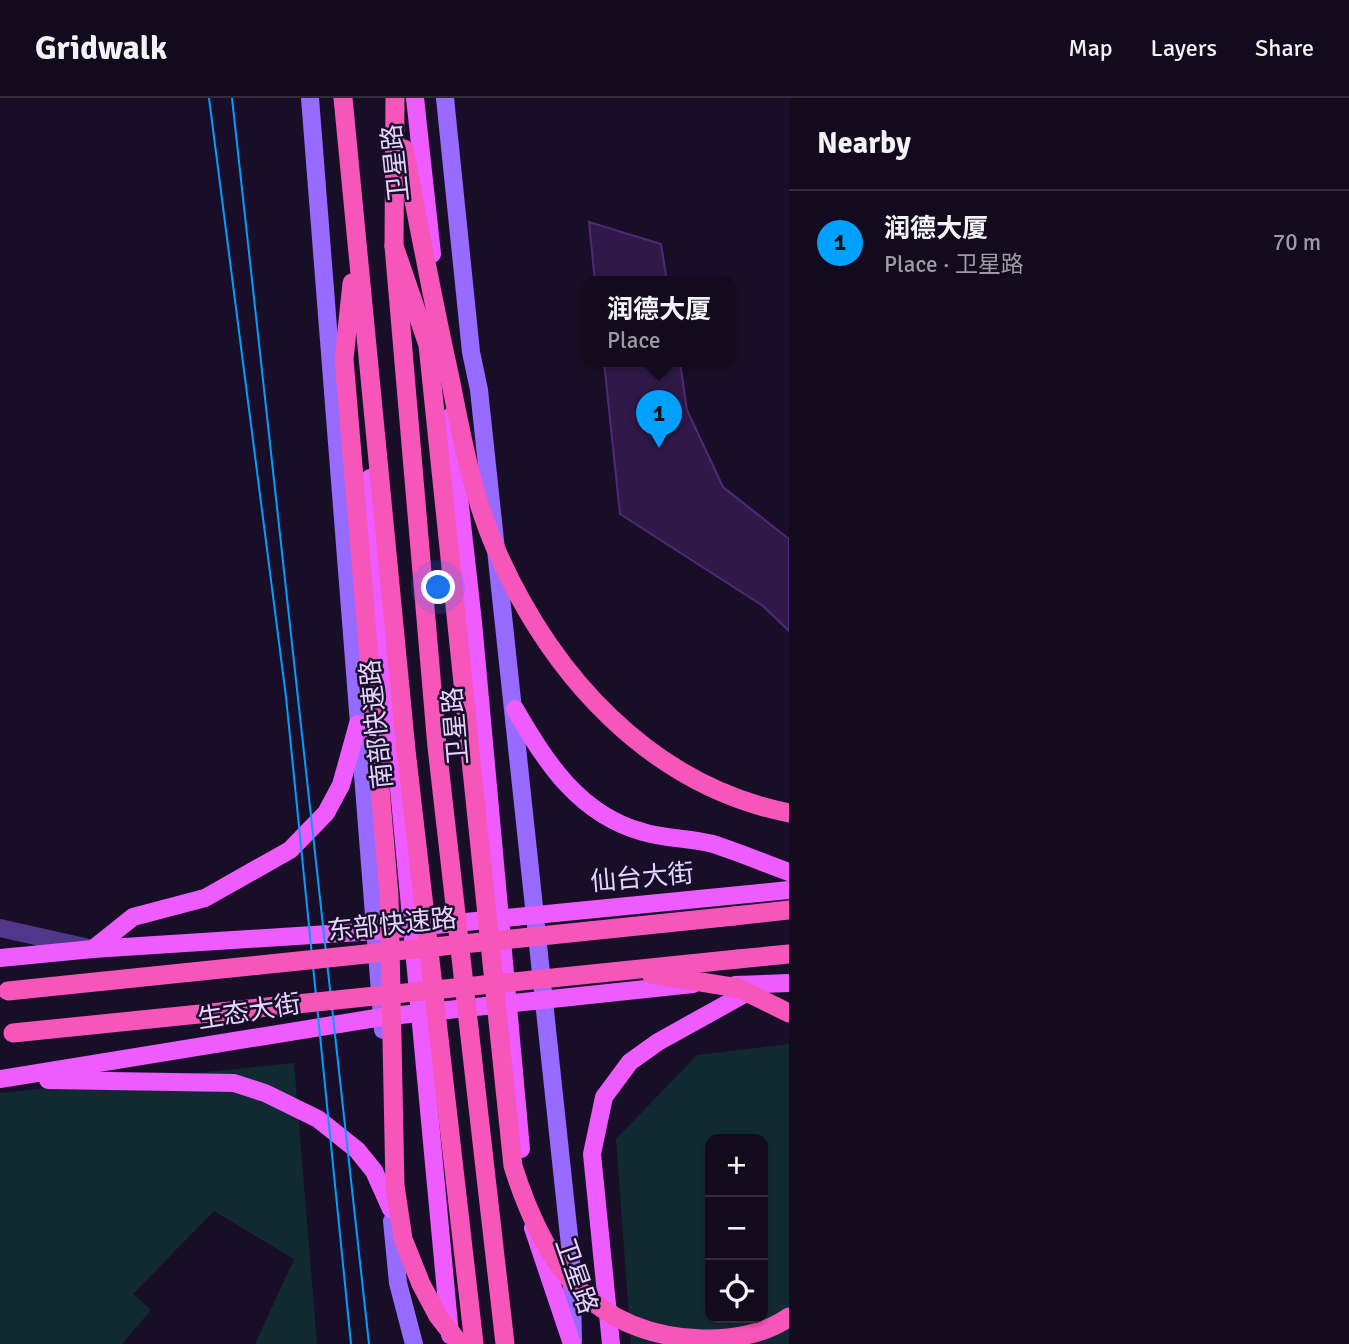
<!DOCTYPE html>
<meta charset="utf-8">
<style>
body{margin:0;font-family:Signika,"Noto Sans SC",sans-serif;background:#1c1326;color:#f1f3f6}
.controls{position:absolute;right:21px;bottom:21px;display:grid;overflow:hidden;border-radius:14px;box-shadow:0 2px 5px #0004}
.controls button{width:63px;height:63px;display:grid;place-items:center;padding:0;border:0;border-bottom:2px solid #322b3b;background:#130a1d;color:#f1f3f6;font:35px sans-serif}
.you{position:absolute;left:439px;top:490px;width:24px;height:24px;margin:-18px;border:5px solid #fff;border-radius:50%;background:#1a73e8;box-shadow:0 0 0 10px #1a73e833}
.badge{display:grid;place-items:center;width:46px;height:46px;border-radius:50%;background:#00a0ff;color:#111;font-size:23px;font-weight:700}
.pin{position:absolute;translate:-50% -58px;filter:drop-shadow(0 2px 4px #0008)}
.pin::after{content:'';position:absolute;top:37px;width:24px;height:21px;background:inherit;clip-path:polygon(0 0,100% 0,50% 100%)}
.popup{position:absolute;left:582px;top:178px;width:154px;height:91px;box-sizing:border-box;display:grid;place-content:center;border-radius:14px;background:#130a1d;filter:drop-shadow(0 2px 5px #0005);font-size:23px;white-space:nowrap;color:#9d9aa4}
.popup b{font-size:26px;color:#f1f3f6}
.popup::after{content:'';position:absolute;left:50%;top:100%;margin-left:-14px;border:14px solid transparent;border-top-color:#130a1d}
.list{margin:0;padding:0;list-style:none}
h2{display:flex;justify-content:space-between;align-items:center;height:91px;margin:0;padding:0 28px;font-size:30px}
h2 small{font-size:23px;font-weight:400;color:#9d9aa4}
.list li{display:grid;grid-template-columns:46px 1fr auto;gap:21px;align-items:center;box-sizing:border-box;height:105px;padding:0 28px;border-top:2px solid #322b3b}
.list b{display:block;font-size:26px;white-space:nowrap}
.list p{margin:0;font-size:23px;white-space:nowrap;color:#9d9aa4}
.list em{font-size:23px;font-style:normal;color:#9d9aa4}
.icon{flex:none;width:38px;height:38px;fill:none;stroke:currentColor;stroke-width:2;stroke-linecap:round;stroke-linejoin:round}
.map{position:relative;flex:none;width:789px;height:1246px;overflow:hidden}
header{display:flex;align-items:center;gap:42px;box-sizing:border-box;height:98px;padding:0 35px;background:#130a1d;border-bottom:2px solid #322b3b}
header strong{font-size:33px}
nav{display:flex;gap:38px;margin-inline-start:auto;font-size:24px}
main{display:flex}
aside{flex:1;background:#130a1d}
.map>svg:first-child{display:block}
</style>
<header>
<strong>Gridwalk</strong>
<nav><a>Map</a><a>Layers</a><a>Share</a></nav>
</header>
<main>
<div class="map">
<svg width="789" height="1246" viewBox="0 0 789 1246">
<rect width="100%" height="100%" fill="#190e27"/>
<g fill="#112a32" fill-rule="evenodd">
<path d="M789 946V1246H631L616 1041 697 957ZM710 1041H763V1220H710Z"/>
<polygon points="294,965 317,1246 255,1246 294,1161 214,1113 133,1196 151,1212 122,1246 0,1246 0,995"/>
</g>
<g fill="#301949" stroke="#4e2a76" stroke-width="2">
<polygon points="589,124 661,146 667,184 595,184"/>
<polygon points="604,264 680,264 687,312 723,389 789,441 789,533 763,508 620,416"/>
</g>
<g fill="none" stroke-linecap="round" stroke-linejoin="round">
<polyline stroke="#503789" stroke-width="18" points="0,830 89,850"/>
<g stroke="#976bff" stroke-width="18">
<polyline points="310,0 383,932"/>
<polyline points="445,0 471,254 479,292 571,1157 573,1243"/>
<polyline points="392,1123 398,1185 414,1246"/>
</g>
<g stroke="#ee5bff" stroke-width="18">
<polyline points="415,0 432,156"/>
<polyline points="450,319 473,524 521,1051"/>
<polyline points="370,380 450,1237"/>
<path d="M515 611C545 664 580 717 643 734 666 741 690 740 713 746 738 754 764 765 789 774"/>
<polyline points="93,851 133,819 205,800 290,752 326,715 341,687 358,626"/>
<polyline points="0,860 93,851 375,833 789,792"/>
<polyline points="735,887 789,885"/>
<polyline points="0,981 382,919 693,886"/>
<polyline points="48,982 234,985 265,995 318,1021 357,1052 374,1073 391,1111"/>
<polyline points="533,1130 572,1246"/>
<polyline points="611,1246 592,1056 604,999 630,964 658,944 757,889"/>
</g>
<g stroke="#f655ba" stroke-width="19">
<polyline points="734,818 789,812"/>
<polyline points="738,861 789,856"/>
</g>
<g stroke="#00a0ff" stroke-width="2">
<polyline points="209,0 286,599 351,1246"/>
<polyline points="232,0 369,1246"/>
</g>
<g stroke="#f655ba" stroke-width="19">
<polyline points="343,0 406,652 474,1246"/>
<polyline points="395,0 394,148 437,649 505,1246"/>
<path d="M404 51C419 128 433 204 450 280 461 336 472 396 495 449 550 576 649 687 789 715"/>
<path d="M394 148 428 247 513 1068C544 1166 591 1237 702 1241 730 1242 766 1236 789 1219"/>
<polyline points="352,185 344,261 389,797 395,1088 403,1141 421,1186 438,1218 460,1246"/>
<polyline points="651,876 738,890 789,915"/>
<polyline points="8,893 734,818"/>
<polyline points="13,935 738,861"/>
</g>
</g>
<g text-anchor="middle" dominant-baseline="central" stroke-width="5" stroke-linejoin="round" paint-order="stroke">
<g font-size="26" fill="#e5d4ff" stroke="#190e27">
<text transform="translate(396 65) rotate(-96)">卫星路</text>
<text transform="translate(377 626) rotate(-96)">南部快速路</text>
<text transform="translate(456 628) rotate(-95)">卫星路</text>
<text transform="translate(642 780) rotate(-5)">仙台大街</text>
<text transform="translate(392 827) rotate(-6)">东部快速路</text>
<text transform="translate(249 914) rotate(-9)">生态大街</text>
<text transform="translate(576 1178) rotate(71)">卫星路</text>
</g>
</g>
</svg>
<div class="controls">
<button>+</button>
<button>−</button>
<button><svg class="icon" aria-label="locate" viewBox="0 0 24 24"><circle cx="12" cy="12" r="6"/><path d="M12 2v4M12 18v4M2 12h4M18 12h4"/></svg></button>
</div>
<div class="you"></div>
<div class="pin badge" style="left:659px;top:350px">1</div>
<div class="popup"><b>润德大厦</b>Place</div>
</div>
<aside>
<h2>Nearby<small></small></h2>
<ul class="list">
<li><span class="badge">1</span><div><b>润德大厦</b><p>Place · 卫星路</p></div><em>70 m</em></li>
</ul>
</aside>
</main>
